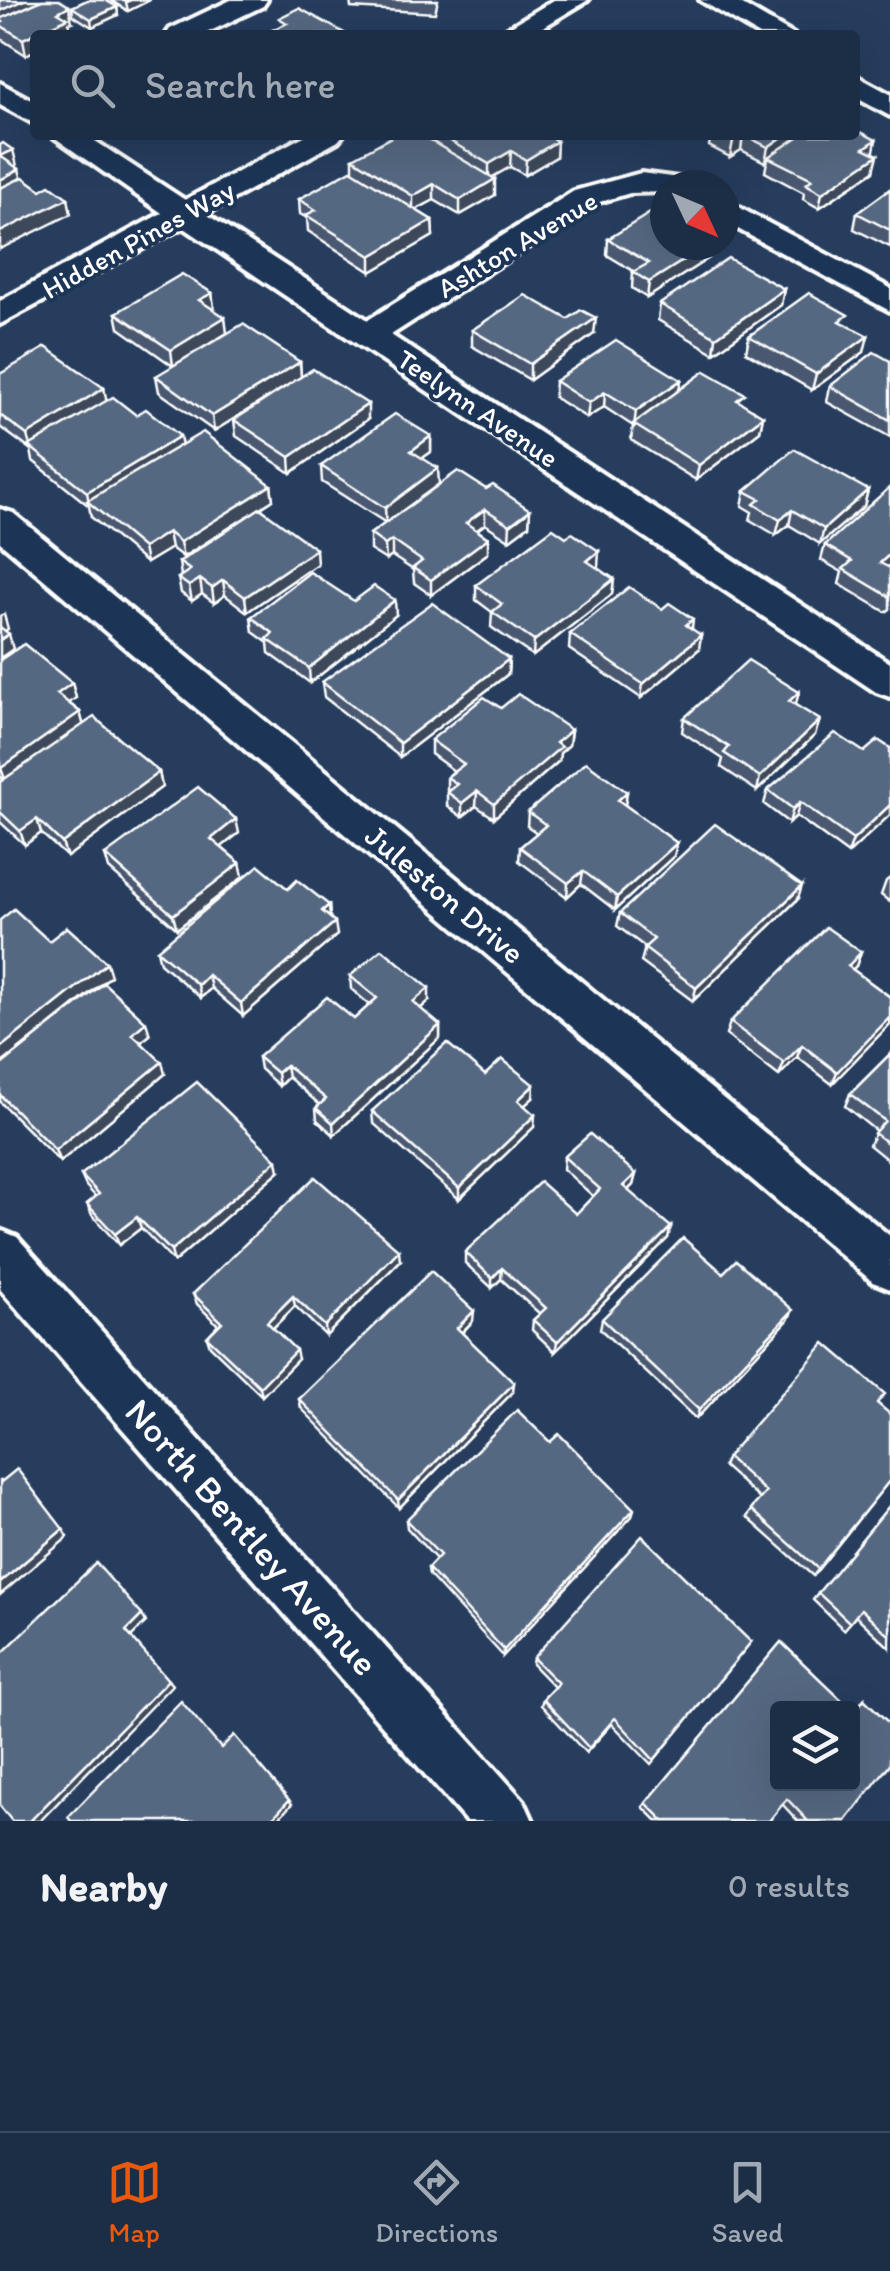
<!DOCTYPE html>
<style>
body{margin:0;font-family:Itim,sans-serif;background:#25364d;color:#f1f3f6}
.controls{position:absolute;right:30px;bottom:30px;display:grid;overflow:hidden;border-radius:10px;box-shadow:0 10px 40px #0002}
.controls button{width:90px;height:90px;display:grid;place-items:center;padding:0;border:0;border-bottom:2px solid #3a4a5f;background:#1c2e46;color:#f1f3f6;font:50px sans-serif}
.compass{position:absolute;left:650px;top:170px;width:90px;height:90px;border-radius:50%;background:#1c2e46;box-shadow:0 10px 40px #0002;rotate:134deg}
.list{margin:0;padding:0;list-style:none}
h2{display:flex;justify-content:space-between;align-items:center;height:130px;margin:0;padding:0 40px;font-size:42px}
h2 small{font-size:32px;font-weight:400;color:#a0a8b3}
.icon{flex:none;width:55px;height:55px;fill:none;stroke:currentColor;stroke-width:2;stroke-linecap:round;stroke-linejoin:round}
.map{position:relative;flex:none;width:890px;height:1821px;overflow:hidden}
.search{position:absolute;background:#1c2e46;box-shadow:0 10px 40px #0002;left:30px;right:30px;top:30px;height:110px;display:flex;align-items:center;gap:25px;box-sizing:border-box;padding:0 35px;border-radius:10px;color:#a0a8b3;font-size:38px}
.sheet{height:310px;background:#1c2e46}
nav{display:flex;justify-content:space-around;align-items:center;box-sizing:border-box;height:140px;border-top:2px solid #3a4a5f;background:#1c2e46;font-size:28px;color:#a0a8b3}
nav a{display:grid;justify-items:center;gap:5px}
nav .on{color:#ea580c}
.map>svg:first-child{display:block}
</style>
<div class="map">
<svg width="890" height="1821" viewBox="0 0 890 1821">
<rect width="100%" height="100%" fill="#263d5e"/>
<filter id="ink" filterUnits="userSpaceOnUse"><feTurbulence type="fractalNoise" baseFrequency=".01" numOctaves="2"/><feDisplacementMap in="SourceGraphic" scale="20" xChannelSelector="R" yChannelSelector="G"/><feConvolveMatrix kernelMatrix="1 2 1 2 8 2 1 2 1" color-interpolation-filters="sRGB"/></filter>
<g filter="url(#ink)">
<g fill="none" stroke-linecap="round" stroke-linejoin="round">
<defs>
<g id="street">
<polygon points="231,0 267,0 263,6 202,35 166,35 170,29"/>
<polygon points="554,0 588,0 530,35 496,35"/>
<polygon points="700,0 734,0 794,35 759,35"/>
<polygon points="855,75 890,94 890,116 855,97"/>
<polygon points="0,83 35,102 35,124 0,105"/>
<polygon points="51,135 86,135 185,200 306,135 343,135 338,141 206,214 368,320 574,191 641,173 686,179 690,185 665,185 665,192 630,193 596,203 391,335 890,663 890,697 876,692 183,227 0,324 0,301 162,213"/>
<polygon points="725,200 890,288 890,311 725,222"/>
<polygon points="0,509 13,513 890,1236 890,1289 873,1282 0,542"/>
<polygon points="0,1230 17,1237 524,1801 533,1821 466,1821 0,1289"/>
</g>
</defs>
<use href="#street" stroke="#fff" stroke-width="8"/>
<use href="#street" fill="#1d3557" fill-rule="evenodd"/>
</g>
<g fill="#49596f" stroke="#fff" stroke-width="2.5">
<polygon points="0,0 72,22 69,23 71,33 67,35 35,35 35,50 26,55 1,39"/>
<polygon points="110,0 150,0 128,11"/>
<polygon points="350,0 438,0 435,13 351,8"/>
<polygon points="72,7 117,7 118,15 92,27 73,15"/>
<polygon points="427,135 546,135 557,141 556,157 525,175 510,167 492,177 495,195 460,215 434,200 416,210 432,220 433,236 371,272 308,231 307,218 300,214 299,199 353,171 353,158 427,139"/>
<polygon points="704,135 855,135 873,153 874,171 819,208 803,199 804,193 765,172 767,161 765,162 741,150 730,157 709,146 710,139"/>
<polygon points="890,189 890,247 854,229 857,213"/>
<polygon points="608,239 665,245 711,245 709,258 647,298 632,288 633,272 635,272 607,255"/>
<polygon points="784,289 781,305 714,353 658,320 660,304"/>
<polygon points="212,293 214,308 173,366 119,328 116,313"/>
<polygon points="846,324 864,352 812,390 746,352 749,336"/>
<polygon points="472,330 594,334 530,380 472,346"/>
<polygon points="890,361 890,437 827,402 830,386"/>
<polygon points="300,362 301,377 368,419 291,473 236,436 234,420 283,389 214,431 159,392 156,376"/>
<polygon points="0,374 104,388 106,401 136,415 182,445 271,485 273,500 261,508 317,564 247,612 225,595 214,603 202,594 192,601 181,593 178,578 181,576 179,562 244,518 183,557 171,548 146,563 91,517 89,506 33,461 31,450 0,427"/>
<polygon points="681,380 679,390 743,404 763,416 760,431 696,480 631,440 633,426 604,407 587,418 554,397 555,381"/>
<polygon points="431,436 431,452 422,458 439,484 401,512 486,489 530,510 529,525 509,540 485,524 477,530 488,538 488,553 431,595 414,583 413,570 392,556 386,560 370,550 370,534 386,523 322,482 321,466"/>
<polygon points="868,490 864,506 820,544 789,525 776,535 750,520 752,512 742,506 745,491"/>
<polygon points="825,545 890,568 890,609 886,612 839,584 842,572 821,560"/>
<polygon points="597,567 614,579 612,594 533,656 491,627 492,612 476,600 476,585"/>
<polygon points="354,601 396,615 310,683 269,653 268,643 253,632 251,617"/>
<polygon points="662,609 693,619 692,628 699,649 641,698 569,649 570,634"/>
<polygon points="509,659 508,674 400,757 324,697 322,682"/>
<polygon points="0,660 72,683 76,698 69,703 80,712 83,724 159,772 162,787 67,857 41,833 25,845 0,822 0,782 4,780 0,776"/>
<polygon points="799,692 795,705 815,735 757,791 721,767 723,759 682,732 684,718"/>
<polygon points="501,708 571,730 569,745 560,753 559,761 494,818 476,806 462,817 447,806 447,777 454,771 431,754 431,740"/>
<polygon points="890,748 848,854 796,816 789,823 764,804 768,790 864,752"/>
<polygon points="625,805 677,843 674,856 615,910 581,884 567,897 519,861 520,847 537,833 527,826 528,812"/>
<polygon points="239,833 221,847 240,863 243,877 177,929 109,869 105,855"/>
<polygon points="890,878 890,902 881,895 886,881"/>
<polygon points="288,889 329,905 330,917 337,935 243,1016 211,988 201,998 160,963 157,950"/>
<polygon points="798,899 693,1001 641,962 645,947 617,926 620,913"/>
<polygon points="861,952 856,966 852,969 890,997 890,1024 832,1084 797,1057 779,1076 726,1035 730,1022"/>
<polygon points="350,976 429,1001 420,1009 440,1025 440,1038 334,1135 317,1120 316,1108 320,1105 288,1077 279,1086 260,1069 258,1057 354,1019 370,1005 351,989"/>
<polygon points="150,1035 141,1042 165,1074 60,1162 0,1102 0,1066"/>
<polygon points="890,1054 890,1162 869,1145 876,1131 845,1106 850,1094"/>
<polygon points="485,1075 533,1098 524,1106 534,1127 459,1199 373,1123 372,1111"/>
<polygon points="564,1157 636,1174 633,1185 628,1190 668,1238 555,1352 532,1330 533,1320 540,1314 501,1279 492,1288 465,1263 465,1252 576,1214 593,1196 563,1169"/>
<polygon points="279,1171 174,1262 141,1228 119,1245 92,1215 87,1204 96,1197 86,1186 81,1175"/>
<polygon points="400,1261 326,1336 295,1306 273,1328 298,1359 262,1396 210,1346 207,1337 218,1325 197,1304 193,1294"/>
<polygon points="723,1273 788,1320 696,1419 600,1329 602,1319"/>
<polygon points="473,1321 462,1333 513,1392 399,1508 301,1408 299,1399"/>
<polygon points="878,1404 890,1480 813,1576 747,1517 760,1499 723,1466 727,1457"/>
<polygon points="550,1442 632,1516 503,1656 429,1575 428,1568 436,1559 407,1528 406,1520"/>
<polygon points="890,1505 890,1648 856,1616 844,1630 813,1600"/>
<polygon points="751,1642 651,1764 612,1724 586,1753 541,1705 543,1699 554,1687 532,1664 533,1658"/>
<polygon points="781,1642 852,1711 864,1699 846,1821 798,1821 782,1804 769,1821 657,1821 643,1807"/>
</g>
<g fill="#3c485a" stroke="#fff" stroke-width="2.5">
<polygon points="24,0 52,0 3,22 0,20 0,11"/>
<polygon points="131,0 150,0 128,11 126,2"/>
<polygon points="69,6 72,22 69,23 71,33 67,35 35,35 35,50 26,55 23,39 58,12"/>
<polygon points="117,7 118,15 92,27 91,19"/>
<polygon points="743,135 741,150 730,157 733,141"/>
<polygon points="785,135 805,135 768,157 767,161 765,162 768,147"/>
<polygon points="876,140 873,156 864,148"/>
<polygon points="557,141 556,157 525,175 526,160"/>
<polygon points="13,150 17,166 4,172 0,156"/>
<polygon points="511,151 510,167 489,179 489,164"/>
<polygon points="878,155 874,171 819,208 822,193"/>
<polygon points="19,169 23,185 0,197 0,180"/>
<polygon points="495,179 495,195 460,215 460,200"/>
<polygon points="434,184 434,200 413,211 413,196"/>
<polygon points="68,198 71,214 0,249 0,232"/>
<polygon points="432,220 433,236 371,272 371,256"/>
<polygon points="708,245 711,245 709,258 647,298 649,282"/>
<polygon points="784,289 781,305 714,353 716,337"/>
<polygon points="212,293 214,308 201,316 199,300"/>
<polygon points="225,317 227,333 173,366 171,350"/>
<polygon points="596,318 594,334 530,380 530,364"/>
<polygon points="868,336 864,352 812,390 816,374"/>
<polygon points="300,362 301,377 214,431 212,416"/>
<polygon points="681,380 678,395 634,427 636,411"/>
<polygon points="104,388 107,404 30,446 27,435"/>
<polygon points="605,392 604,407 587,418 589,403"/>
<polygon points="368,404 368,419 291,473 290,457"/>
<polygon points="763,416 760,431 696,480 699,465"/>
<polygon points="180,436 183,451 89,503 87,492"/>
<polygon points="431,436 431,452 411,466 411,451"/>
<polygon points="438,468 439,484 386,523 385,508"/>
<polygon points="271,485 273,500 183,557 180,542"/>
<polygon points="868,490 864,506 820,544 824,529"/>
<polygon points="485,509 485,524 466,538 466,523"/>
<polygon points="530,510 529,525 509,540 510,525"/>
<polygon points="792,510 789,525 776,535 780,520"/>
<polygon points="168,532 171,548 146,563 143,548"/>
<polygon points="488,538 488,553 431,595 431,580"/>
<polygon points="392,540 392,556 386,560 385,545"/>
<polygon points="316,549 317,564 247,612 245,597"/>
<polygon points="599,551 598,567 586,576 587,561"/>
<polygon points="890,554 890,565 876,578 880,563"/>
<polygon points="200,579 202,594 192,601 189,586"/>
<polygon points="614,579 612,594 533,656 534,641"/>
<polygon points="223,580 225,595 214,603 212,588"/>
<polygon points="395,600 396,615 310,683 309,668"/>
<polygon points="4,614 8,629 0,634 0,616"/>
<polygon points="9,634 13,649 0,658 0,640"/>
<polygon points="701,635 699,649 641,698 643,684"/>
<polygon points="509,659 508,674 400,757 400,743"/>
<polygon points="72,683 76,698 61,708 57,694"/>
<polygon points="799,692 795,707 789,701"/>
<polygon points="80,712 84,727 6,782 1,768"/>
<polygon points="820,720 815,735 757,791 760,777"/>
<polygon points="571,730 569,745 560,753 559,761 494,818 494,804 556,743"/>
<polygon points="159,772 162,787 67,857 62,843"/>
<polygon points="477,791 476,806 462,817 462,803"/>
<polygon points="627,792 625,806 618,800"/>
<polygon points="800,802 796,816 789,823 793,809"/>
<polygon points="890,805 890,815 848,854 853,840"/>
<polygon points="37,819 41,833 25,845 20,831"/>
<polygon points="236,819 239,833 214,853 211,839"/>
<polygon points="677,843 674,856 615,910 617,897"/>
<polygon points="240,863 243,877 177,929 173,915"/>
<polygon points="583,871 581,884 567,897 568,883"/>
<polygon points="802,886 798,899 693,1001 696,988"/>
<polygon points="329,905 330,919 322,911"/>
<polygon points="335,922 337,935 243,1016 241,1003"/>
<polygon points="861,952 856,966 843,979 848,966"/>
<polygon points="107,963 111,976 2,1063 0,1058 0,1048"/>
<polygon points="208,975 211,988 201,998 198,985"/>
<polygon points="429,988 429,1001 413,1015 413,1002"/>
<polygon points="890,1017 890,1024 832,1084 837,1072"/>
<polygon points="146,1022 150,1035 136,1046 132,1034"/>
<polygon points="440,1025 440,1038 334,1135 333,1123"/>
<polygon points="802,1045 797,1057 779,1076 784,1063"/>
<polygon points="162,1062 165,1074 60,1162 55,1150"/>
<polygon points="286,1065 288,1077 279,1086 277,1073"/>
<polygon points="534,1085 533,1098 517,1112 518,1100"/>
<polygon points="535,1115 534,1127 459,1199 459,1188"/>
<polygon points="277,1160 279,1171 174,1262 171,1251"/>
<polygon points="636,1174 633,1185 621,1197 623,1186"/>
<polygon points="137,1217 141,1228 119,1245 115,1234"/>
<polygon points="671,1227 668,1238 555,1352 557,1342"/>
<polygon points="399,1250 400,1261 326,1336 325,1326"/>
<polygon points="502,1268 501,1279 492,1288 492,1278"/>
<polygon points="293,1296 295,1306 269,1332 267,1322"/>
<polygon points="793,1310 788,1320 696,1419 699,1410"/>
<polygon points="474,1311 473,1321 456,1338 457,1328"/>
<polygon points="296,1350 298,1359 262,1396 260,1387"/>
<polygon points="514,1383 513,1392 399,1508 398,1500"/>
<polygon points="634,1509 632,1516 503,1656 504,1650"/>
<polygon points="63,1529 68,1537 0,1595 0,1583"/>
<polygon points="142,1615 146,1622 130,1638 126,1631"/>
<polygon points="168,1680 172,1685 40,1821 30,1821"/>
<polygon points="289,1800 292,1804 276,1821 270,1821"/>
</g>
<g fill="#556781" stroke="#fff" stroke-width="2.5">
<polygon points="0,0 24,0 0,11"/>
<polygon points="42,0 59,0 69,6 58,12 68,18 23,39 0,25 0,23 3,22 0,19"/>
<polygon points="87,0 105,0 117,7 91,19 72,7"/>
<polygon points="299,8 348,35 268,35 266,33 287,23 279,18"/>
<polygon points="855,129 876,140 864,148 878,155 822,193 806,184 812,179 768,157 801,135 855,135"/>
<polygon points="395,135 421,135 495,179 460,200 434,184 413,196 353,158"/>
<polygon points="440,135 546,135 557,141 526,160 511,151 489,164"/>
<polygon points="721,135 742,135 733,141"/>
<polygon points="744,135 785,135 768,147"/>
<polygon points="3,143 13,150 0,156 19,169 0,180 0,145"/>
<polygon points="351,170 432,220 371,256 306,215 316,210 299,199"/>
<polygon points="23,177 41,190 50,185 68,198 0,232 0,188"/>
<polygon points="890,189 890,230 857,213"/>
<polygon points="655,210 665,216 665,245 708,245 649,282 633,272 649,263 608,239"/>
<polygon points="728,258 784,289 716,337 660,304"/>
<polygon points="182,274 212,293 199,300 225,317 171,350 116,313"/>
<polygon points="809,293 848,315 840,321 868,336 816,374 749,336"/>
<polygon points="525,295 568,319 581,310 596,318 530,364 472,330"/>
<polygon points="243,324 300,362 212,416 156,376"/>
<polygon points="616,340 681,380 636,411 605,392 589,403 555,381"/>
<polygon points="46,347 104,388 27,435 0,415 0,374"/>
<polygon points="874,352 890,361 890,420 830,386"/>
<polygon points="313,369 368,404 290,457 234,420"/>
<polygon points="705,371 745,394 737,400 763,416 699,465 633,424"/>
<polygon points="113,397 136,415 146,409 180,436 87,492 29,446"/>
<polygon points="395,414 431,436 411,451 438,468 385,508 321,466"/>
<polygon points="203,432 271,485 180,542 168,532 143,548 87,501"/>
<polygon points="794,449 868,490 824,529 792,510 780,520 754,504 760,499 745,491"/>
<polygon points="458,471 486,489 493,485 530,510 510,525 485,509 466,523 488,538 431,580 413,568 422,561 392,540 385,545 370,534"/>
<polygon points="890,487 890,554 880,563 890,568 890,597 843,569 852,561 825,545"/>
<polygon points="260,508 316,549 245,597 223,580 212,588 200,579 189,586 178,578 190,570 179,562"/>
<polygon points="553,528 566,537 572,533 599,551 587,561 614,579 534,641 492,612 502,604 476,585"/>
<polygon points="310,572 354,601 374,586 395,600 309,668 267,639 273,633 251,617"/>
<polygon points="629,587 662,609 669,603 693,619 686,625 701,635 643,684 570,634"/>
<polygon points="432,603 509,659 400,743 322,682"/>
<polygon points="0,627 9,634 0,640"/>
<polygon points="24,644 72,683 57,694 80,712 1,768 0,766 0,660"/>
<polygon points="748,660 799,692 789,701 820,720 760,777 724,753 729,747 684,718"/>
<polygon points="518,694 571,730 556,743 561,747 494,804 477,791 462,803 447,792 457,784 447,777 464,764 431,740 484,697 501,708"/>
<polygon points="94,717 159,772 62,843 37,819 20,831 0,812 0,782"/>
<polygon points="835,733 864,752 878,740 890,748 890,805 853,840 800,802 793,809 768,790"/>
<polygon points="586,762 627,792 618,800 677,843 617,897 583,871 568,883 520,847 546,825 528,812"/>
<polygon points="198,787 236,819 211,839 240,863 173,915 105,855"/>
<polygon points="715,824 802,886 696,988 644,948 654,939 620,913"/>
<polygon points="259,865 288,889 297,880 329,905 322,911 335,922 241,1003 208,975 198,985 157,950"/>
<polygon points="14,909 49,941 67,927 107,963 0,1048 0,920"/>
<polygon points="826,927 861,952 848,966 890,997 890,1017 837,1072 802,1045 784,1063 730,1022"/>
<polygon points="382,949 429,988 413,1002 440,1025 333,1123 316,1108 326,1099 286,1065 277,1073 258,1057 327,997 354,1019 377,998 350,976"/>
<polygon points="104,983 146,1022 132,1034 162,1062 55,1150 0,1095 0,1066"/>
<polygon points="447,1043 485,1075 502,1059 534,1085 518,1100 535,1115 459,1188 372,1111"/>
<polygon points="890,1054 890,1145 874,1133 885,1121 850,1094"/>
<polygon points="197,1082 277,1160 171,1251 137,1217 115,1234 87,1204 99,1194 81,1175"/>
<polygon points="590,1134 636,1174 623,1186 671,1227 557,1342 533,1320 546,1308 502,1268 492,1278 465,1252 540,1182 576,1214 600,1189 564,1157"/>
<polygon points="315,1177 399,1250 325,1326 293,1296 267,1322 296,1350 260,1387 207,1337 222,1322 193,1294"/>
<polygon points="683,1238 723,1273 736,1260 793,1310 699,1410 602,1319"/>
<polygon points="431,1271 474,1311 457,1328 514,1383 398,1500 299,1399"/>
<polygon points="825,1343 885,1394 877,1403 890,1414 890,1480 818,1569 751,1509 766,1492 727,1457"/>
<polygon points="517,1410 550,1442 559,1434 634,1509 504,1650 428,1568 440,1555 406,1520"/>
<polygon points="17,1469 63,1529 0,1583 0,1480 1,1482"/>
<polygon points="890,1505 890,1636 861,1609 850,1623 818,1593"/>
<polygon points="642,1536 751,1642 654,1760 615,1718 589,1748 543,1699 558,1683 533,1658"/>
<polygon points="96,1563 142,1615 126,1631 168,1680 30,1821 12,1821 0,1806 0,1655"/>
<polygon points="781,1642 850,1708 778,1708 778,1784 852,1784 852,1711 854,1713 864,1699 890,1724 890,1764 846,1821 808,1821 787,1799 769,1821 664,1821 646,1803"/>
<polygon points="181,1701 221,1748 234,1735 289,1800 270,1821 71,1821 68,1817"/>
</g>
</g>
<g text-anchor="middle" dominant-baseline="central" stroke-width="8" stroke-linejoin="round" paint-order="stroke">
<g font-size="28" fill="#fff" stroke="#1d3557">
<text transform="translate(138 239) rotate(-29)">Hidden Pines Way</text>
<text transform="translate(517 244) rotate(-31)">Ashton Avenue</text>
<text transform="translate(478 408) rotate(34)">Teelynn Avenue</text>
</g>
<g font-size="32" fill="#fff" stroke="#1d3557">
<text transform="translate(445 894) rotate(40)">Juleston Drive</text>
</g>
<g font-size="38" fill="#fff" stroke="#1d3557">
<text transform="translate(252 1537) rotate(48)">North Bentley Avenue</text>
</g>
</g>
</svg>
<div class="controls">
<button><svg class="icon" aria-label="layers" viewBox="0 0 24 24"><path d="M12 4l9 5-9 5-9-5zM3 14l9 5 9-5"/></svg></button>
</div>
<svg class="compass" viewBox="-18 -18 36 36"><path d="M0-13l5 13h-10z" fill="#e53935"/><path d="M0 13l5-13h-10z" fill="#a0a8b3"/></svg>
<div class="search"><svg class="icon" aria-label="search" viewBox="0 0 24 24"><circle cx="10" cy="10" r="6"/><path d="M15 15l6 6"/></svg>Search here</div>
</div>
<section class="sheet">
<h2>Nearby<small>0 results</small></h2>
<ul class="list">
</ul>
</section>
<nav>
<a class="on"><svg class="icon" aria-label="map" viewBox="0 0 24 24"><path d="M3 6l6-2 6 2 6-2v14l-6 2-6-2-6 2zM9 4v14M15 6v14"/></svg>Map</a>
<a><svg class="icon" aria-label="directions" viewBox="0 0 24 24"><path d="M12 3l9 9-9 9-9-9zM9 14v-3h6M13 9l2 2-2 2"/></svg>Directions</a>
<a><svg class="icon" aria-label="saved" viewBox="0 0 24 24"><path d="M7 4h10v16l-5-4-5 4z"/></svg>Saved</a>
</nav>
